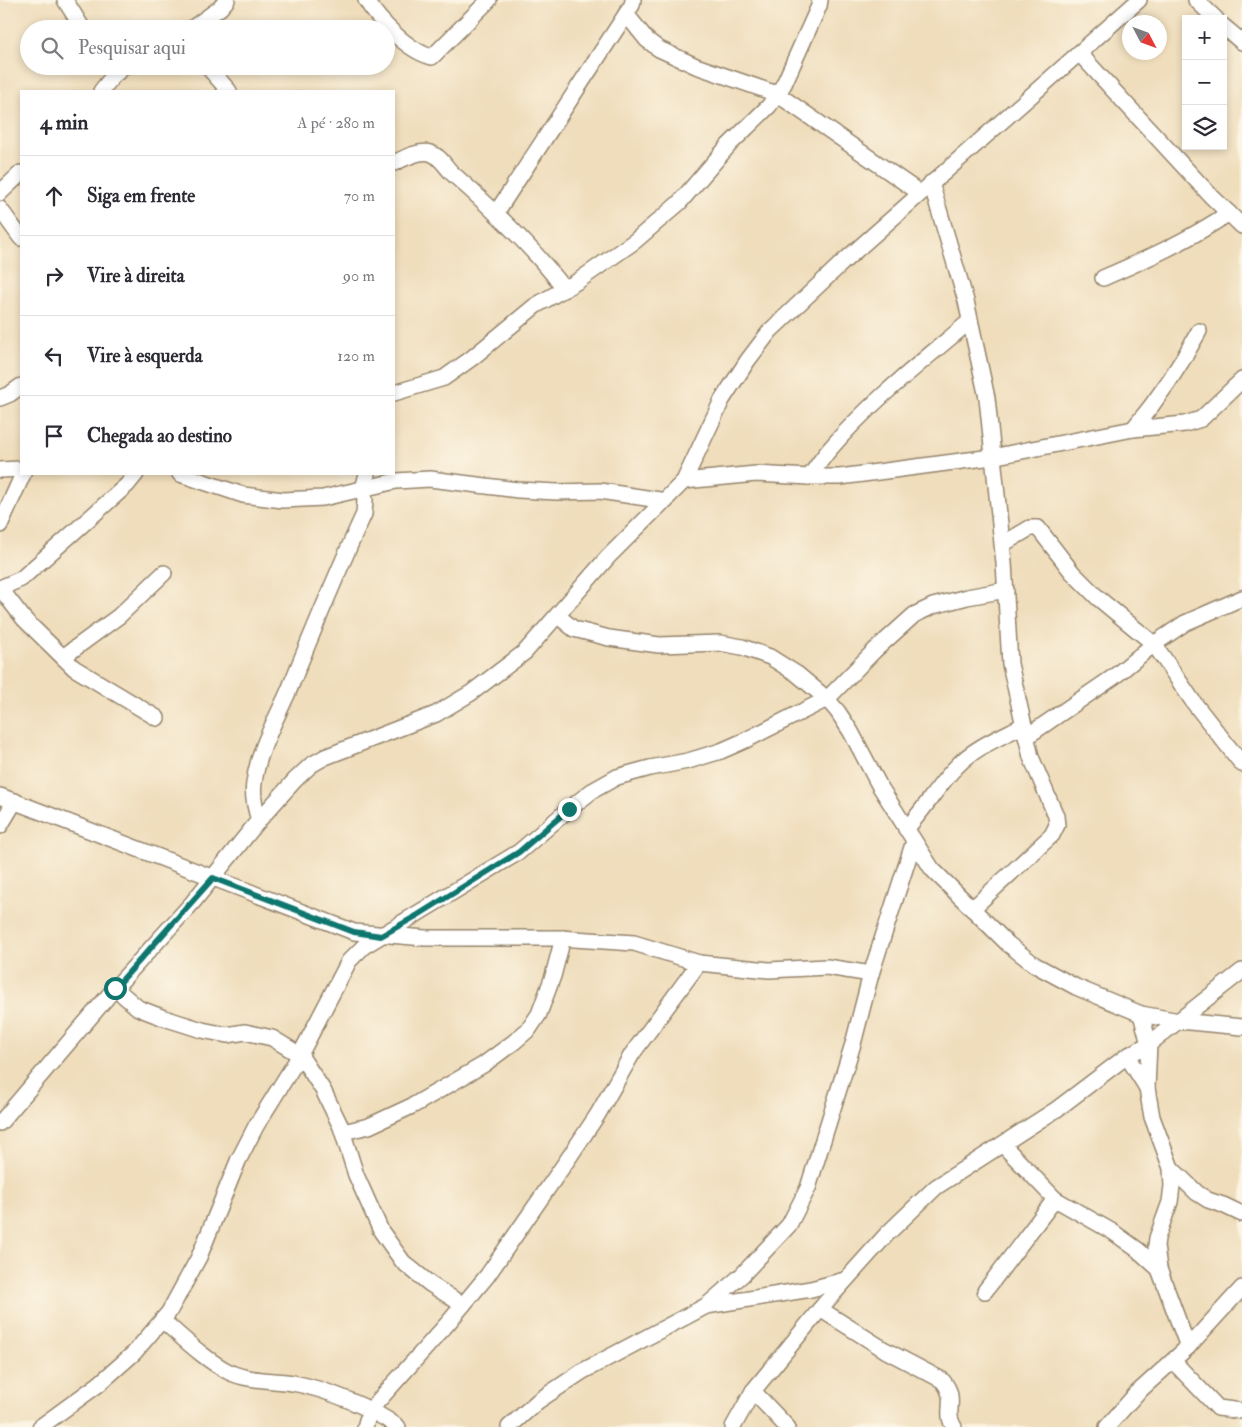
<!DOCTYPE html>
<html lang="pt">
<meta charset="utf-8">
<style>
body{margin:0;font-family:"IM FELL Double Pica",serif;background:#f2f2f3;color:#2b2b33}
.controls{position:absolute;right:15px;top:15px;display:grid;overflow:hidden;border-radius:0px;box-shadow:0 2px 8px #0003}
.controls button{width:45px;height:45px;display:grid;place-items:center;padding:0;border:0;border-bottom:1px solid #e1e1e2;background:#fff;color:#2b2b33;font:25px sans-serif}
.compass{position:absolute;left:1122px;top:15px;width:45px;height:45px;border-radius:50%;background:#fff;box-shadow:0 2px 8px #0003;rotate:131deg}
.stop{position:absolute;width:15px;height:15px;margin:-11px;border:4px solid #0f766e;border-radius:50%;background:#fff}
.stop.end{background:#0f766e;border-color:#fff;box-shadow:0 1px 5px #0008}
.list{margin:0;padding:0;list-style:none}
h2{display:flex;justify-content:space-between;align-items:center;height:65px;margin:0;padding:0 20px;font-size:21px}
h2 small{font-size:16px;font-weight:400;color:#7c7c81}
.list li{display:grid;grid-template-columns:32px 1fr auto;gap:15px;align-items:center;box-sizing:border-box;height:80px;padding:0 20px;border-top:1px solid #e1e1e2}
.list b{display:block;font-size:19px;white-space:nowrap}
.list em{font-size:16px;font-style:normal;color:#7c7c81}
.icon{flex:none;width:28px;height:28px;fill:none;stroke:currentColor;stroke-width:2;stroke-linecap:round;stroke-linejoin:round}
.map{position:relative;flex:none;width:1242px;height:1427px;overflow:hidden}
.search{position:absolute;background:#fff;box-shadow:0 2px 8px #0003;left:20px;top:20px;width:375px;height:55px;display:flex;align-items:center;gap:12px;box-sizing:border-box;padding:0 18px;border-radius:28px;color:#7c7c81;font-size:19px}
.panel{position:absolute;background:#fff;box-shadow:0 2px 8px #0003;left:20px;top:90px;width:375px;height:385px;border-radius:0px}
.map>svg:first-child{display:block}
</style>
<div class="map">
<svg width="1242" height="1427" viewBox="0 0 1242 1427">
<rect width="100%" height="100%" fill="#fcf5e5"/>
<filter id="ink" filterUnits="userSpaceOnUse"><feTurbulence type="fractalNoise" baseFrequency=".02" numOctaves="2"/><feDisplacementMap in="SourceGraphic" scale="10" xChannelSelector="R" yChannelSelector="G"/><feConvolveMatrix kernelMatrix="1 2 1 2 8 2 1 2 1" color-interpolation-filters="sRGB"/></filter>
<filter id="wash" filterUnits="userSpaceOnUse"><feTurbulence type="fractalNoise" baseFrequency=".0096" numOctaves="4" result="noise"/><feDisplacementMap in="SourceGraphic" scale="20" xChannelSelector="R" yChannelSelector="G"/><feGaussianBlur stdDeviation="1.12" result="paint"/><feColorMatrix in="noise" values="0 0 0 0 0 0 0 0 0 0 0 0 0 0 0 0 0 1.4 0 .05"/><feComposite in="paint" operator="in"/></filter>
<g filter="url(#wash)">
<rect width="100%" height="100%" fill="#efddbb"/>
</g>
<g filter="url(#ink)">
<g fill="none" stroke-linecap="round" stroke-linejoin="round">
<defs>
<g id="street">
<polyline points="65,0 83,29"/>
<path d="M366 0C379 21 408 51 432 57L489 0"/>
<polyline points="1196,0 1216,19"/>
<polyline points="626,14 647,40 659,49 696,66 777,94 920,193"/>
<polyline points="1223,26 1242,42"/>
<polyline points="191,29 220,8 227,0"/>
<polyline points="1079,53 1210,195 1242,226"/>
<polyline points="207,66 229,91"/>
<polyline points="101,91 113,76 125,66"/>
<path d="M394 163C404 158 419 150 430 153 441 156 445 167 453 174 493 209 532 247 565 289"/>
<polyline points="931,183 966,301 987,398 1004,563 1010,664 1031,757 1056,816 1057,825 1052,835 972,909"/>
<polyline points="0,193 21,173"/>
<polyline points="0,209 21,238"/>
<polyline points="496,213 632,5 633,0"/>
<path d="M1103 278C1147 259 1189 240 1229 213"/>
<polyline points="394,393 444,378 472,358 535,306 578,281 635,241 679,203 729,145 769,106 784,84 819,6 820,0"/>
<polyline points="0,398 10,394 21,386"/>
<path d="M1133 429C1159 398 1180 367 1199 331"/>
<polyline points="0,470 21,469"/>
<polyline points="180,474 243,495 283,500 323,498 396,481 430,479 518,490 557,492 600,491 666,501"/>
<path d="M809 477C816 468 822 458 830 449 870 402 923 361 970 321"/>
<polyline points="684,481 756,474 809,477 840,477 992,457 1133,429 1185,424 1201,419 1242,380"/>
<polyline points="0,525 23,474"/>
<polyline points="1003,544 1030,528 1038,528 1072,572 1098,598 1154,644 1194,703 1242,764"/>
<polyline points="0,588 24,619 74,668 157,718"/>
<polyline points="0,588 21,579 127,485 136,474"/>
<polyline points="558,616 574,629 609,638 659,645 720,643 742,647 770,657 797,674 827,699 838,712 851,732 879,785 932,869 1008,944 1035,965 1076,987 1141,1014 1179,1021 1242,1027"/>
<polyline points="63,657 119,616 164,573"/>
<polyline points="1026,737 1115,676 1154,644 1185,623 1242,598"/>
<polyline points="0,796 354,932 425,938 559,938 634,943 699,963 769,970 827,967 871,974"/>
<path d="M259 820C255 808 252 796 254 783 258 750 276 720 289 690 313 631 337 572 364 514L365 500 363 489 367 474"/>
<polyline points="0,826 15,801"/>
<path d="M906 829C925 809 938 785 957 766 975 747 1001 737 1024 725"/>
<polyline points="115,988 138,1008 164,1018 202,1030 227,1035 245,1032 272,1038 300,1055 323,1090 341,1127 356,1175 381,1231 403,1262 430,1284 463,1305"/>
<polyline points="1141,1014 1149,1044 1147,1088 1152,1117 1171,1168 1172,1186 1170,1202 1157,1238 1156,1246 1159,1269"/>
<polyline points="1127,1056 1147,1088"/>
<polyline points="0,1123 115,988 193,902 259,820 295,780 311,765 325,757 436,714 471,693 525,652 608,557 684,481 722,400 748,360 770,331 843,262 1139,0"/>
<polyline points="343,1132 369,1126 414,1105 483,1065 514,1042 529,1029 539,1014 553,976 563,938"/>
<polyline points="1003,1145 1055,1199 1113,1232 1138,1250 1159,1269 1188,1347"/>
<polyline points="1171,1168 1197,1193 1208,1200 1223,1205 1242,1214"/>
<polyline points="985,1291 1055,1199"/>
<polyline points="706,1306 811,1289 845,1280"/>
<path d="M820 1309 885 1350 942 1380C959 1399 943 1411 954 1427"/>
<path d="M162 1320C182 1337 205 1360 229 1372 248 1381 272 1380 293 1383 326 1389 371 1407 398 1427"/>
<polyline points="1173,1361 1218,1408 1242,1411"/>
<polyline points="753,1391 787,1427"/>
<polyline points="40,1427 99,1384 134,1353 169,1312 199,1257 238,1161 256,1126 300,1055 349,961 364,946 519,852 569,809 592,791 617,777 650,768 688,761 721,751 746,740 827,699 874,651 914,615 933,606 967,597 1006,590"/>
<polyline points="365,1427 370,1410 448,1323 487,1276 568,1159 598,1114 632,1054 699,963"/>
<polyline points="509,1427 538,1401 583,1371 706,1306 742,1275 789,1225 808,1188 853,1044 871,974 914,841"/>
<polyline points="733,1427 753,1391 826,1302 887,1234 936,1187 1057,1109 1127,1056 1149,1044 1242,971"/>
<polyline points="1107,1427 1137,1393 1188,1347 1242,1288"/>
</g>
</defs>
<use href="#street" stroke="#95846c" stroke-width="18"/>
<use href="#street" stroke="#fff" stroke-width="15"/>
</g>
</g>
<g fill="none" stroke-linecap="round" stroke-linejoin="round" filter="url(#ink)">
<polyline stroke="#0f766e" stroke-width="6" points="115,988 213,878 354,932 381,936 418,915 519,852 569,809"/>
</g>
</svg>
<div class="controls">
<button>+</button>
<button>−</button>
<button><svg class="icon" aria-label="layers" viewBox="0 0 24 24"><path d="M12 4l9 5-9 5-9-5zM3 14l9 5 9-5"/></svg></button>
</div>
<svg class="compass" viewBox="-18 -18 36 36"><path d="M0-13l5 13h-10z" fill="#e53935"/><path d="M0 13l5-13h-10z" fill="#7c7c81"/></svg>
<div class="stop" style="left:115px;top:988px"></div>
<div class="stop end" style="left:569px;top:809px"></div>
<div class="search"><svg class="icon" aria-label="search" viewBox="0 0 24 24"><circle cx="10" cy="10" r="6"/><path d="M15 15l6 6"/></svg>Pesquisar aqui</div>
<section class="panel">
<h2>4 min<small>A pé · 280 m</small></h2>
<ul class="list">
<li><svg class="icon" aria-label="ahead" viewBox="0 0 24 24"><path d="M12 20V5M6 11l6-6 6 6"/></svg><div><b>Siga em frente</b></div><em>70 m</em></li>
<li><svg class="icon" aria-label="right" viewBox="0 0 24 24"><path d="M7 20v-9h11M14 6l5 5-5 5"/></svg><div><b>Vire à direita</b></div><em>90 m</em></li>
<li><svg class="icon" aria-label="left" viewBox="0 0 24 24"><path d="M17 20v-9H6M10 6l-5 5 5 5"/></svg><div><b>Vire à esquerda</b></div><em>120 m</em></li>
<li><svg class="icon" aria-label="arrive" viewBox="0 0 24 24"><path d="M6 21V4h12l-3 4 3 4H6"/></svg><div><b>Chegada ao destino</b></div></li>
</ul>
</section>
</div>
